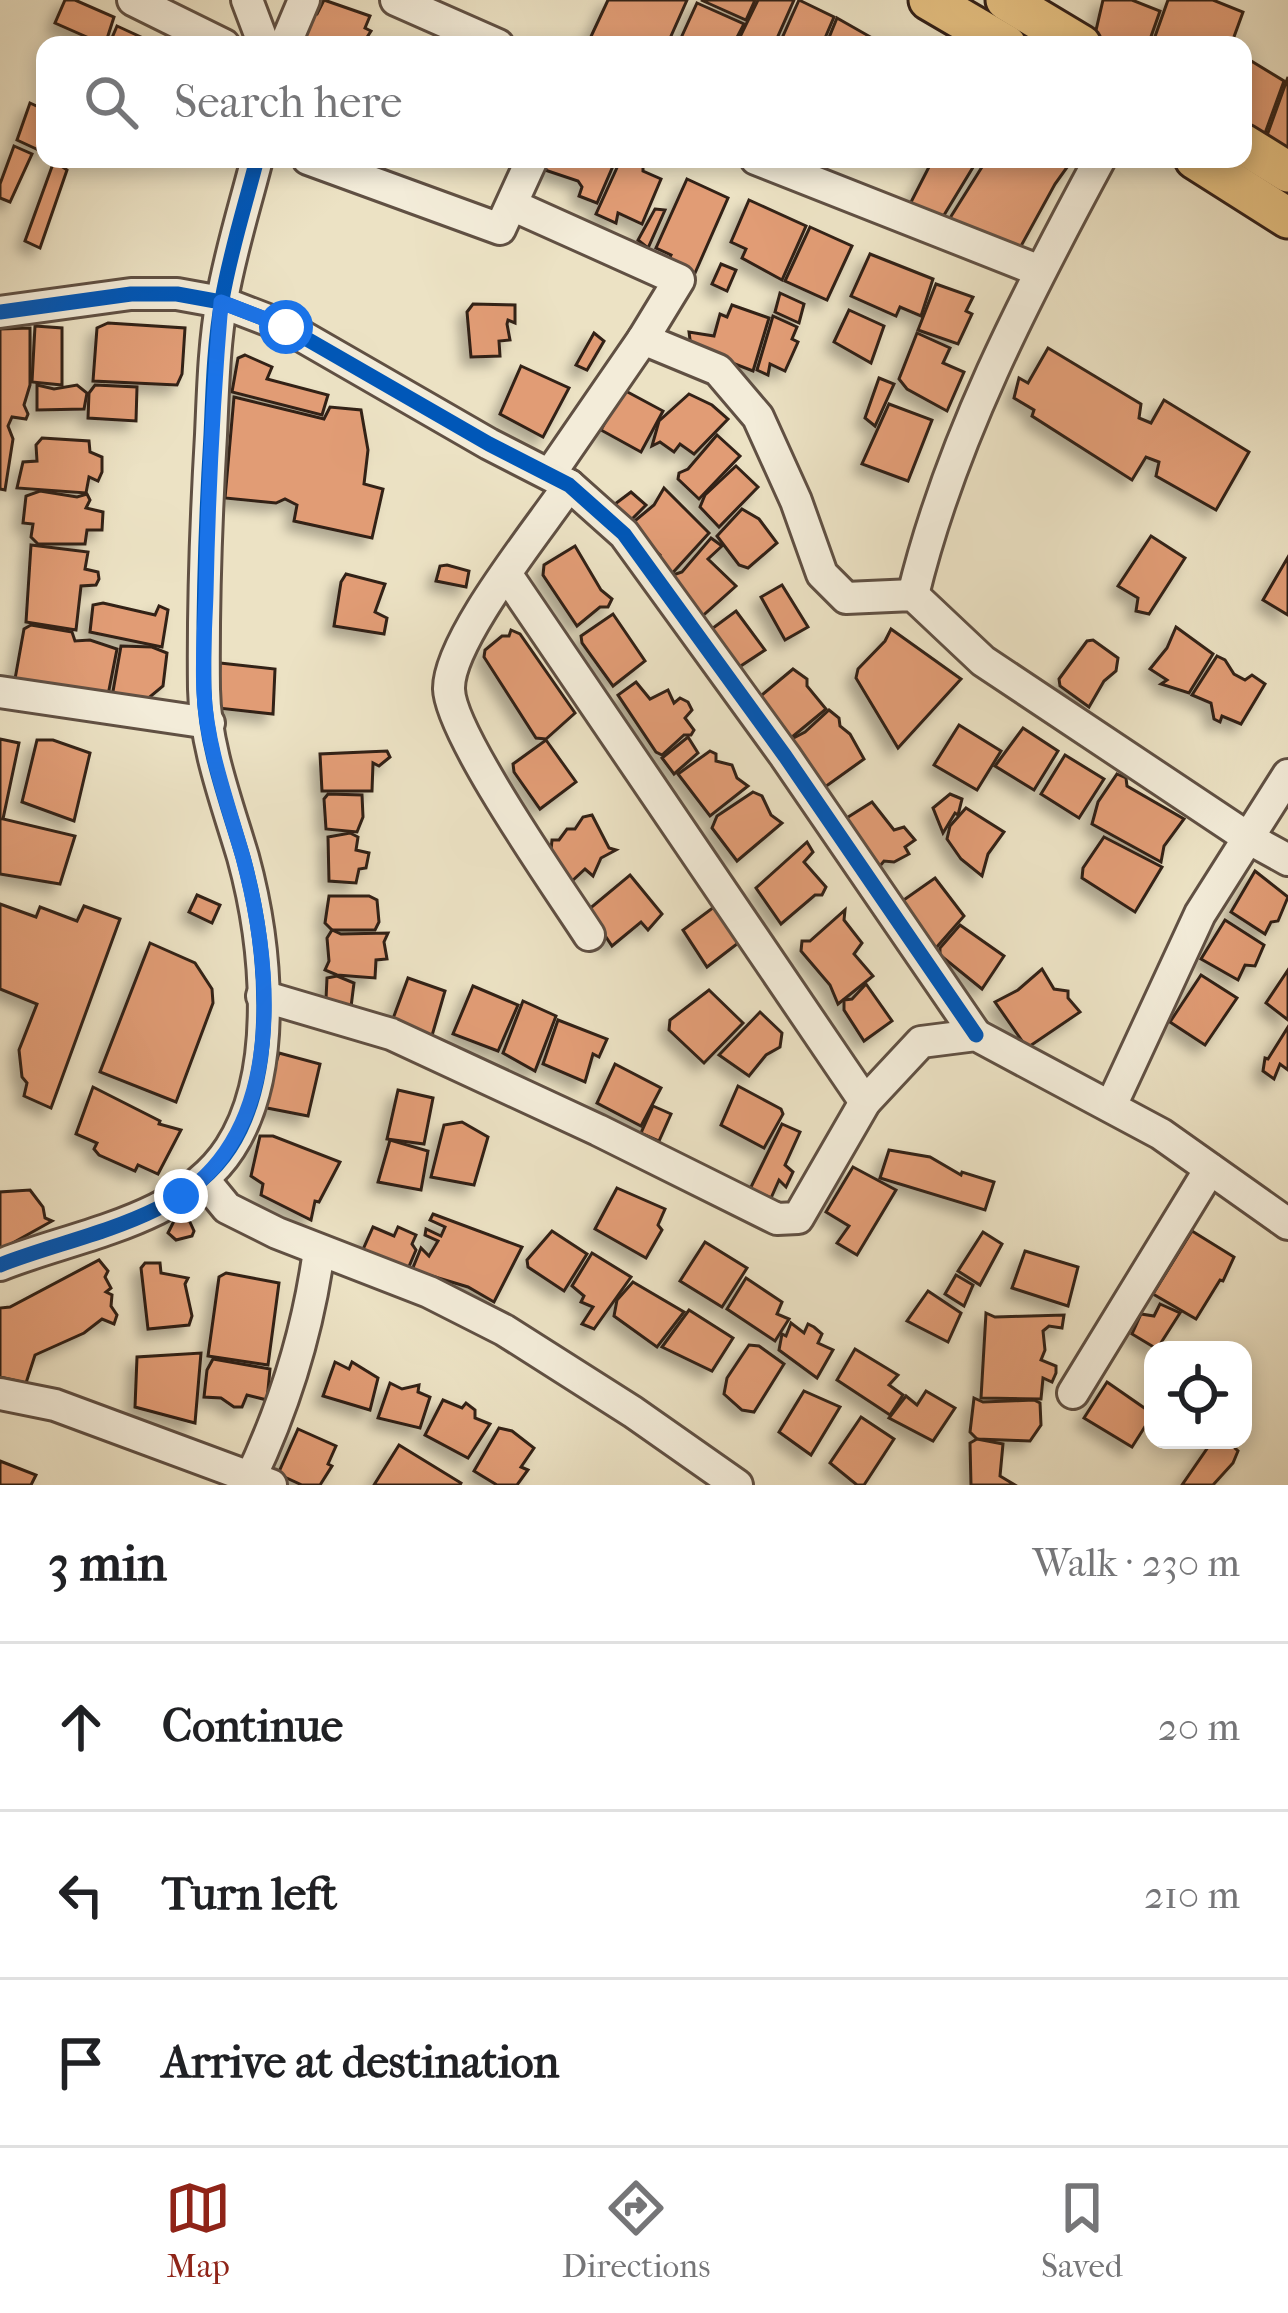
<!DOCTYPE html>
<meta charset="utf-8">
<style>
body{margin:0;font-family:"IM FELL French Canon",serif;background:#f6f6f6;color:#202124}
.controls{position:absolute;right:36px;bottom:36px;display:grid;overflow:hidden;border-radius:24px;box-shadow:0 6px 18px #0003}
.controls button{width:108px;height:108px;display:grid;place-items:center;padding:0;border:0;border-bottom:3px solid #e0e0e0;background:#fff;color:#202124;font:60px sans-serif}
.stop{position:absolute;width:36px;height:36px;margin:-27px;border:9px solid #1a73e8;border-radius:50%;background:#fff}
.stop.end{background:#1a73e8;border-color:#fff;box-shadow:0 3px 12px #0008}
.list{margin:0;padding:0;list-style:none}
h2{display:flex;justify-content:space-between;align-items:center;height:156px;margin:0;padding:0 48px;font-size:51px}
h2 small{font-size:39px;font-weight:400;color:#757577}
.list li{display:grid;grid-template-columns:78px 1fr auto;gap:36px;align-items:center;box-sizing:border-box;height:168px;padding:0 48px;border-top:3px solid #e0e0e0}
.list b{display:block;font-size:45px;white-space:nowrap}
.list em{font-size:39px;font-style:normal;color:#757577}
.icon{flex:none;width:66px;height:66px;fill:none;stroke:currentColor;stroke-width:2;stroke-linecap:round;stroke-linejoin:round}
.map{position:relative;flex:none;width:1288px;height:1485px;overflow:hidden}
.search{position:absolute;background:#fff;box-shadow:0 6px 18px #0003;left:36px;right:36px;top:36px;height:132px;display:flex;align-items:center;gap:30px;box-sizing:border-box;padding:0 42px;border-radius:24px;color:#757577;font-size:45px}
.sheet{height:660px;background:#fff}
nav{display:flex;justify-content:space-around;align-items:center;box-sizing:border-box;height:168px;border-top:3px solid #e0e0e0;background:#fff;font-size:33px;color:#757577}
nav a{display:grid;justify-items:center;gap:6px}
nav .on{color:#8f2418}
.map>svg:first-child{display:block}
</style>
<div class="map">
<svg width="1288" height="1485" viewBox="0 0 1288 1485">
<defs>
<filter id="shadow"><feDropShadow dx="-8" dy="8" stdDeviation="6" flood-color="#0004"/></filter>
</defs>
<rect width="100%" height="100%" fill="#ece2c4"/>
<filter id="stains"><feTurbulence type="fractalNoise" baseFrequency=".00167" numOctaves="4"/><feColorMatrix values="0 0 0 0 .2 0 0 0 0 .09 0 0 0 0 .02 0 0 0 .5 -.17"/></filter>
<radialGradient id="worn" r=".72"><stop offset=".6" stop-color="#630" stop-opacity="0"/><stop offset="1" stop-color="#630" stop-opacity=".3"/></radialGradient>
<g fill="#e19c74" stroke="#322018" stroke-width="3" filter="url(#shadow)">
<polygon points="65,0 75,0 114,17 105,45 55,23"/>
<polygon points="324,0 370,16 365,28 371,31 362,45 315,45 302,39 310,14 317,14"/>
<polygon points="608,0 687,0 667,45 587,45"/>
<polygon points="701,0 755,0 746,20"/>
<polygon points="758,0 794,0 774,45 736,45"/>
<polygon points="799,0 834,17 822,45 779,45"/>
<polygon points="1103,0 1132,0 1160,11 1148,45 1107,45 1094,39"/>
<polygon points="1168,0 1213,0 1243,12 1231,45 1152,45"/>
<polygon points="697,3 744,24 733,45 694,45 681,38"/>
<polygon points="837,18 874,39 871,45 826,45"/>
<polygon points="117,26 156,44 155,45 109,45"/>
<polygon points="1243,56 1284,81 1264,136 1243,125"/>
<polygon points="1288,77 1288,153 1265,141"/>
<polygon points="30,103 45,110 45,153 17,140"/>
<polygon points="14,146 32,154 10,202 0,198 0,184"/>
<polygon points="549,159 616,159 597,203 579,196 582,187 578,181 545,170"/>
<polygon points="629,159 647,162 643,163 643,171 661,179 642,224 618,213 616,223 596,214 620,161 626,163"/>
<polygon points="933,159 978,159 941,220 909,206"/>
<polygon points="987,159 1073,159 1055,184 1015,257 950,218"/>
<polygon points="54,161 67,170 40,248 25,241"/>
<polygon points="687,179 728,198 695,273 668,261 671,255 656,248"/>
<polygon points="749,200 806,226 782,280 742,258 746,249 731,242"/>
<polygon points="655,209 665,210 648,248 638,240"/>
<polygon points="810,227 852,246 827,300 785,281"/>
<polygon points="870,254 933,279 921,316 900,307 896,316 851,296"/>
<polygon points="721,264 736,270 727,291 712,284"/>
<polygon points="936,284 973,297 966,311 972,314 958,344 918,330"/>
<polygon points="780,293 804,304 799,323 775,312"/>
<polygon points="473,304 515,305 515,323 508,320 507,324 510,340 499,341 500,356 471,357 467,312"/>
<polygon points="732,305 769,318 753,371 691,347 689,332 714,336 720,314 727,317"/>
<polygon points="849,310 884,326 871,363 834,342"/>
<polygon points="773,316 797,327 792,339 798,342 785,371 770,364 768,375 757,370"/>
<polygon points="108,323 185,328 182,374 177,385 93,381 97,328"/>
<polygon points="35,326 62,328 62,385 32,382"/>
<polygon points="30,328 30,385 24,405 28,414 26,419 12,417 8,426 13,439 5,490 0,489 0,329"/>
<polygon points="594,333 604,341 587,370 576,365"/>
<polygon points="917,333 950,348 943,363 964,372 947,411 907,389 899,379"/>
<polygon points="1048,348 1141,404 1139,418 1151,423 1164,400 1249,452 1216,510 1156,476 1159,462 1146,457 1132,480 1032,416 1034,410 1014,398 1019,378 1028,383"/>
<polygon points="245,355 272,367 267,379 328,395 322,415 232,392 238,358"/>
<polygon points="521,366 569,388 543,437 500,414"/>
<polygon points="879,378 894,384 875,426 865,418"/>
<polygon points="37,385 54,389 77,385 87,393 84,409 37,410"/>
<polygon points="95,385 137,387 136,421 88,418 89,393"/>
<polygon points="622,389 663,411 641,452 601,430"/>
<polygon points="689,394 712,405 728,419 694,454 680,444 674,452 660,442 652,446 659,421"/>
<polygon points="234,397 324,419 330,407 361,410 368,450 364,484 383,489 372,538 294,521 297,505 285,499 276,503 225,498"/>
<polygon points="889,404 932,420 908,481 862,464"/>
<polygon points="717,435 740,456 699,499 678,479 679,473 688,469"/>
<polygon points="42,438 89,441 90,452 102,457 102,472 98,481 89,477 86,493 17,488 23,462 37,461 36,445"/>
<polygon points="736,466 758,487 719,527 700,507 705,495"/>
<polygon points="664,488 709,533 667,579 655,567 660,555 633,532 631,524 654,505"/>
<polygon points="40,491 77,497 87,494 90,500 86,508 103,512 102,530 87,530 85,544 38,544 31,537 33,524 23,523 26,496"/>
<polygon points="631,492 646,505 626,525 611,507"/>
<polygon points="742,509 759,519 777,543 748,568 739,565 717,536"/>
<polygon points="1151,536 1185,558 1149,614 1136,611 1138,598 1118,586"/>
<polygon points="711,538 722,546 708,559 736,586 699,619 671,584 673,575 682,572"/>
<polygon points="31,545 88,552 85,569 98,572 99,579 96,585 81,586 76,630 26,622"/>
<polygon points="575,546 601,590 612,599 608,607 600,607 577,626 543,575 544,565"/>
<polygon points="1288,557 1288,615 1263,600"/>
<polygon points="447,565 469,571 466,587 436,581 440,566"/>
<polygon points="346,574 385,584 375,612 387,618 384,634 334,626 341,582"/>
<polygon points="782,585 808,627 785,640 761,597"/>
<polygon points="103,603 155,615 159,606 168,610 162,647 90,632 93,605"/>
<polygon points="736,611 765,650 730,673 709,631"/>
<polygon points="613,614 645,661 613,686 582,643 581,636"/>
<polygon points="31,625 72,632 75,641 90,640 117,649 108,695 15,679 24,629"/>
<polygon points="1176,627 1213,654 1189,693 1161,684 1167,680 1150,669 1167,648"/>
<polygon points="891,629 961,679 898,748 856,678 858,669 885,641"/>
<polygon points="511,630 520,634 575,713 546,739 536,738 484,657 485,650 502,636 509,636"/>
<polygon points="1093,640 1118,658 1116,671 1104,681 1089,707 1060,686 1059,679 1087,641"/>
<polygon points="121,646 152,647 167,653 163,686 145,701 112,697"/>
<polygon points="1217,656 1225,660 1234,674 1245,680 1252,675 1265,684 1241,724 1222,716 1220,722 1214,719 1211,703 1192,695"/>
<polygon points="220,663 275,669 273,714 218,708"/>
<polygon points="793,669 807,679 807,686 826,709 786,742 757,699"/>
<polygon points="636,682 650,699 668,690 674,703 680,698 688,702 692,710 685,718 694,730 691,735 684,735 662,755 656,752 618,695"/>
<polygon points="829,710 839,718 840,726 850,734 864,759 818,792 782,744 805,732"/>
<polygon points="959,725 1001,751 977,790 934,765"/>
<polygon points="1023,728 1058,751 1034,790 995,766"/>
<polygon points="688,737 698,753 674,774 662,758"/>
<polygon points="0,739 19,743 3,819 75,836 60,884 0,874"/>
<polygon points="37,740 53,740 90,753 74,821 22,802"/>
<polygon points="546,740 576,782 540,809 514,772 513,764"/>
<polygon points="387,751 390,757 379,766 373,763 372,791 322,791 320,754"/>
<polygon points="710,751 716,754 716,761 732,765 737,778 748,786 710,816 678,774"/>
<polygon points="1065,755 1104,779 1079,818 1041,794"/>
<polygon points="1117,774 1126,778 1127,786 1184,819 1164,846 1161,862 1092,824 1098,802"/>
<polygon points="753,792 762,796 771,815 782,823 737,861 712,828 717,816"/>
<polygon points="328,794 362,795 363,817 357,832 326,829 324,799"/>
<polygon points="950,794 962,799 958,815 955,813 943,833 933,808"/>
<polygon points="872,802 894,830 904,827 915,840 905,847 909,854 894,862 884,861 875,872 845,819"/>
<polygon points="966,808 1004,832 988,854 982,876 961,859 947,839 950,826"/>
<polygon points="592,815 609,848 616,850 601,858 593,876 585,869 572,881 551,850 552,840 559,840 567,829 575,829 583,817"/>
<polygon points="350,833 358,837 356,850 369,853 366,868 359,869 356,883 329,881 328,837"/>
<polygon points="1104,837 1162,867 1135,912 1082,878 1083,868"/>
<polygon points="807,842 813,852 804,862 826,887 822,895 815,895 781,924 756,888"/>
<polygon points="1255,871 1288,897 1278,921 1271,922 1265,934 1231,912"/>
<polygon points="630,875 662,914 648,930 641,922 612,946 588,910"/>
<polygon points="935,878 964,916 935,949 898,904"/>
<polygon points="197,895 220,905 212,923 189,912"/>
<polygon points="329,896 369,896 377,900 379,922 375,930 332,930 325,923"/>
<polygon points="0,904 36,917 40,907 77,921 84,906 120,919 51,1108 24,1096 27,1083 22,1077 19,1050 37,1004 0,989"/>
<polygon points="718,904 746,937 707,967 683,930"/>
<polygon points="845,910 844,920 862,943 854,954 873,976 838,1004 830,985 801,951 802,941 810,941"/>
<polygon points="1225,920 1264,945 1255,966 1245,965 1238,980 1201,959"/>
<polygon points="960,925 1004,956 982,989 940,955 940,948"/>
<polygon points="332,930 341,934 388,933 384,942 387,959 376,960 375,978 337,975 325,970 329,961 327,938"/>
<polygon points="150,943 195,963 212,989 213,1003 176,1102 100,1072"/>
<polygon points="1042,969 1054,989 1068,991 1068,998 1080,1012 1027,1048 995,1002 1018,990"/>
<polygon points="1288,970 1288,1020 1266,1003"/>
<polygon points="1201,975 1237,998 1205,1045 1170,1022"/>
<polygon points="337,976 354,983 351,1007 326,999 327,978"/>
<polygon points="408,978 445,991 431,1039 391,1024"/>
<polygon points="866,984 892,1021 864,1041 844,1010 844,1000 852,999"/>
<polygon points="473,986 518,1005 498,1051 453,1034"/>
<polygon points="709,990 743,1023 704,1063 669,1030 670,1020"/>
<polygon points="523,1001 556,1016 535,1071 503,1053"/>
<polygon points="760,1012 782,1033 780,1047 766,1055 749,1076 719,1055"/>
<polygon points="558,1020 607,1039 599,1057 593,1054 585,1082 543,1064"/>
<polygon points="1288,1027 1288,1070 1280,1064 1274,1079 1263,1071 1265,1058 1268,1059"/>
<polygon points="279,1053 320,1064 308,1116 262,1107"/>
<polygon points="615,1064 661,1088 641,1126 597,1103"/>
<polygon points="738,1086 781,1109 783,1114 764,1148 721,1125"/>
<polygon points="93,1087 160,1121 159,1124 181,1130 158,1174 138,1165 135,1171 99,1155 94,1149 97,1143 76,1134"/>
<polygon points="398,1090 433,1098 424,1144 387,1139"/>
<polygon points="653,1106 671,1114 659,1141 641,1133"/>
<polygon points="462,1122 488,1137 474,1185 431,1177 444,1125"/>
<polygon points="782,1124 800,1132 785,1165 793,1172 786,1187 779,1180 771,1198 750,1189"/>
<polygon points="260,1136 273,1136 340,1162 319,1202 315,1201 311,1220 261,1195 263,1184 251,1176"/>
<polygon points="390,1140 428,1151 421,1190 378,1182"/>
<polygon points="889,1150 930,1157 961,1175 962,1172 994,1182 985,1210 880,1178"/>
<polygon points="853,1167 896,1190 857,1255 837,1243 849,1226 826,1212"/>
<polygon points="617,1188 665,1209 658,1225 662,1230 646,1258 595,1229"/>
<polygon points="30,1190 43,1207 45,1218 52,1221 0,1250 0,1192"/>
<polygon points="433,1214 522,1247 494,1302 468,1287 412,1270 421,1248 429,1256 438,1241 425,1235 426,1229 441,1236 445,1227 430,1220"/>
<polygon points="189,1220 194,1231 192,1236 176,1240 168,1233 174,1221"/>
<polygon points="373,1227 394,1236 398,1227 416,1235 412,1244 416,1250 407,1271 361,1254"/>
<polygon points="552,1231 587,1254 564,1291 528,1267 527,1260"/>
<polygon points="1192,1231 1234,1257 1223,1281 1220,1280 1196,1319 1153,1294"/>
<polygon points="983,1232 1002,1244 980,1285 958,1271"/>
<polygon points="705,1242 747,1268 722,1307 680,1281"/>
<polygon points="1025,1251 1078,1267 1068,1306 1012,1288"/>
<polygon points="592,1253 631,1277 594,1329 582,1324 593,1307 581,1302 584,1296 572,1286"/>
<polygon points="99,1260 108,1271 105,1277 111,1288 106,1292 112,1295 111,1306 117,1315 114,1324 102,1319 84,1333 35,1355 26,1383 0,1377 0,1308 10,1307"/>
<polygon points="145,1263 160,1263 161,1273 188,1278 185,1284 192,1316 189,1325 148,1329 141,1268"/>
<polygon points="226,1273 279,1283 268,1365 208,1356 219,1277"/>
<polygon points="956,1275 973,1285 964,1306 945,1294"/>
<polygon points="746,1278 782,1302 777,1314 789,1319 775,1341 727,1309"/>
<polygon points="633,1282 684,1312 657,1347 614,1316 617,1300"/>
<polygon points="928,1291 961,1313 948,1342 907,1321"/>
<polygon points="1160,1304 1180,1313 1157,1349 1132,1334 1141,1314 1154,1316"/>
<polygon points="689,1310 733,1338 712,1371 662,1347"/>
<polygon points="986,1313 995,1317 1064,1315 1062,1328 1049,1326 1043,1331 1045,1350 1041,1360 1056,1366 1056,1373 1052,1382 1043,1378 1041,1399 981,1398"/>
<polygon points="791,1323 804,1333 808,1324 814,1327 822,1334 818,1343 833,1350 817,1378 779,1350 782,1334 786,1336"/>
<polygon points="749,1345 759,1346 784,1364 754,1412 742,1410 724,1394 727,1378"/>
<polygon points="855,1349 898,1375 889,1385 903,1395 890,1415 837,1380"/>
<polygon points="201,1353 195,1423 135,1407 137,1357"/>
<polygon points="213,1359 270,1369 267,1400 247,1395 242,1407 234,1407 221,1398 204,1397 207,1370"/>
<polygon points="335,1362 349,1369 352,1362 378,1378 370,1410 323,1396"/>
<polygon points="1107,1382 1153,1414 1132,1447 1084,1418"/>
<polygon points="390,1383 402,1389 419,1385 418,1392 430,1397 420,1428 378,1418"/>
<polygon points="804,1391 840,1407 811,1455 779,1432"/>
<polygon points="926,1391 955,1408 933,1441 889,1418 906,1396 917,1405"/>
<polygon points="974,1398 983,1402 1034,1400 1040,1403 1041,1425 1030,1441 977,1439 970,1432"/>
<polygon points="443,1400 462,1408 466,1403 475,1410 475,1418 490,1424 468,1458 425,1435"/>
<polygon points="861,1417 894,1439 864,1485 857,1485 830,1463"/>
<polygon points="499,1428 512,1431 534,1448 521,1467 528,1470 517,1485 497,1485 474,1471"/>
<polygon points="298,1429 336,1446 328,1464 332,1466 320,1485 302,1485 278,1474"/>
<polygon points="977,1439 1003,1444 1000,1476 1015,1485 971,1485 970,1443"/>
<polygon points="1213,1440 1226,1440 1238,1451 1233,1463 1213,1485 1182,1485"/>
<polygon points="399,1445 461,1483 460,1485 374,1485"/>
<polygon points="0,1461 36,1475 31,1485 0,1485"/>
</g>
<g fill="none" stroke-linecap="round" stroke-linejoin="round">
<defs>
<g id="minor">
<polyline points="133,0 224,45"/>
<polyline points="247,0 264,45"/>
<polyline points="396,0 498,45"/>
<polyline points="285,45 304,0"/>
<polyline points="308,159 500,229 532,159"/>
<polyline points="756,159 1040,271"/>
<polyline points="512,205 679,280 643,339 550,474"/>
<polyline points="0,312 131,294 177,294 221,302 286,327 489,444 569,485 624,534 785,756 976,1035"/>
<polyline points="643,339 718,370 758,417 796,501 822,574 846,598 913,595 983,661 1250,839 1288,860"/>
<path d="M569 485C540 528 448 640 449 689 450 734 560 890 589 935"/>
<polyline points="507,575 865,1102"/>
<path d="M913 595C950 442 1025 298 1100 159"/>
<polyline points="0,692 209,723"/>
<polyline points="262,996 391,1034 598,1130 777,1219 798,1218 865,1102 921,1042 976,1035 1161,1134 1288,1224"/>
<polyline points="1111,1106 1200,914 1288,775"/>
<polyline points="204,1180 227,1208 277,1233 429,1292 504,1330 633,1412 737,1485"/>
<path d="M0 1265C75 1235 183 1221 230 1148 280 1071 266 941 243 857 227 803 205 746 204 689 203 605 206 520 211 435 213 391 214 344 222 300 230 253 245 206 257 159"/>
<polyline points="1073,1393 1210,1169"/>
<polyline points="0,1394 55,1405 271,1485"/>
<path d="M247 1485C283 1411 308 1332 319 1250"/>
</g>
<g id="major">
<polyline points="929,0 1006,45"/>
<polyline points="1006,0 1081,45"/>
<polyline points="1243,144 1288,172"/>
<polyline points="1195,159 1288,218"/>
</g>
</defs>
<use href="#minor" stroke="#605043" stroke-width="36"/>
<use href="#major" stroke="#322018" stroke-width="45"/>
<use href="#minor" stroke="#f3ecd9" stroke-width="30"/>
<use href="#major" stroke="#e6c182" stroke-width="39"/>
<defs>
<g id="cycleway">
<polyline points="0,312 131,294 177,294 221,302 286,327 489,444 569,485 624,534 785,756 976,1035"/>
<path d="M0 1265C75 1235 183 1221 230 1148 280 1071 266 941 243 857 227 803 205 746 204 689 203 605 206 520 211 435 213 391 214 344 222 300 230 253 245 206 257 159"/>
</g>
</defs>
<use href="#cycleway" stroke="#f3ecd9" stroke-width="22"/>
<use href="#cycleway" stroke="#0057b8" stroke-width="15"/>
</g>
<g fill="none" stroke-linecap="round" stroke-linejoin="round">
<path stroke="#1a73e8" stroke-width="15" d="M181 1196C286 1125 272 969 244 861 229 806 207 750 204 693 202 660 205 626 206 593 208 495 213 399 221 302L286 327"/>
</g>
<rect width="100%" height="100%" filter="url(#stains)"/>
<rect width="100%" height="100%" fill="url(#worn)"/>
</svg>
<div class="controls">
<button><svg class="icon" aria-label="locate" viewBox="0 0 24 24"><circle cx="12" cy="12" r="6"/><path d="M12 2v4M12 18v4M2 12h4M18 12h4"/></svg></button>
</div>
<div class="stop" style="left:286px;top:327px"></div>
<div class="stop end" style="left:181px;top:1196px"></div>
<div class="search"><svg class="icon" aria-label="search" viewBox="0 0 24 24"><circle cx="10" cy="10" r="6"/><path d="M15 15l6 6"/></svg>Search here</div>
</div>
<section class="sheet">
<h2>3 min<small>Walk · 230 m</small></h2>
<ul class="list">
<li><svg class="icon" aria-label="ahead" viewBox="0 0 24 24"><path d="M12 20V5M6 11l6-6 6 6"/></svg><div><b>Continue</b></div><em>20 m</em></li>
<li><svg class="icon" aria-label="left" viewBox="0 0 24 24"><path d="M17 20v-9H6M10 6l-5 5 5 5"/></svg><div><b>Turn left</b></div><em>210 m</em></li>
<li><svg class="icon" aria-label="arrive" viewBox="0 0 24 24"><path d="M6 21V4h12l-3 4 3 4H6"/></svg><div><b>Arrive at destination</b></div></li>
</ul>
</section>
<nav>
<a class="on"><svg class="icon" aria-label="map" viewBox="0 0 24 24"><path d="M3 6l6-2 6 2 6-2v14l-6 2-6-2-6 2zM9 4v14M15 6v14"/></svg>Map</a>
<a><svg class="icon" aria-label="directions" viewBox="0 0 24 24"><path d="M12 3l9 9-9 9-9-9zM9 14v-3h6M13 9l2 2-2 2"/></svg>Directions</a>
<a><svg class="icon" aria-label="saved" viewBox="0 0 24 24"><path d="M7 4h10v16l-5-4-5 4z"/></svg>Saved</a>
</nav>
